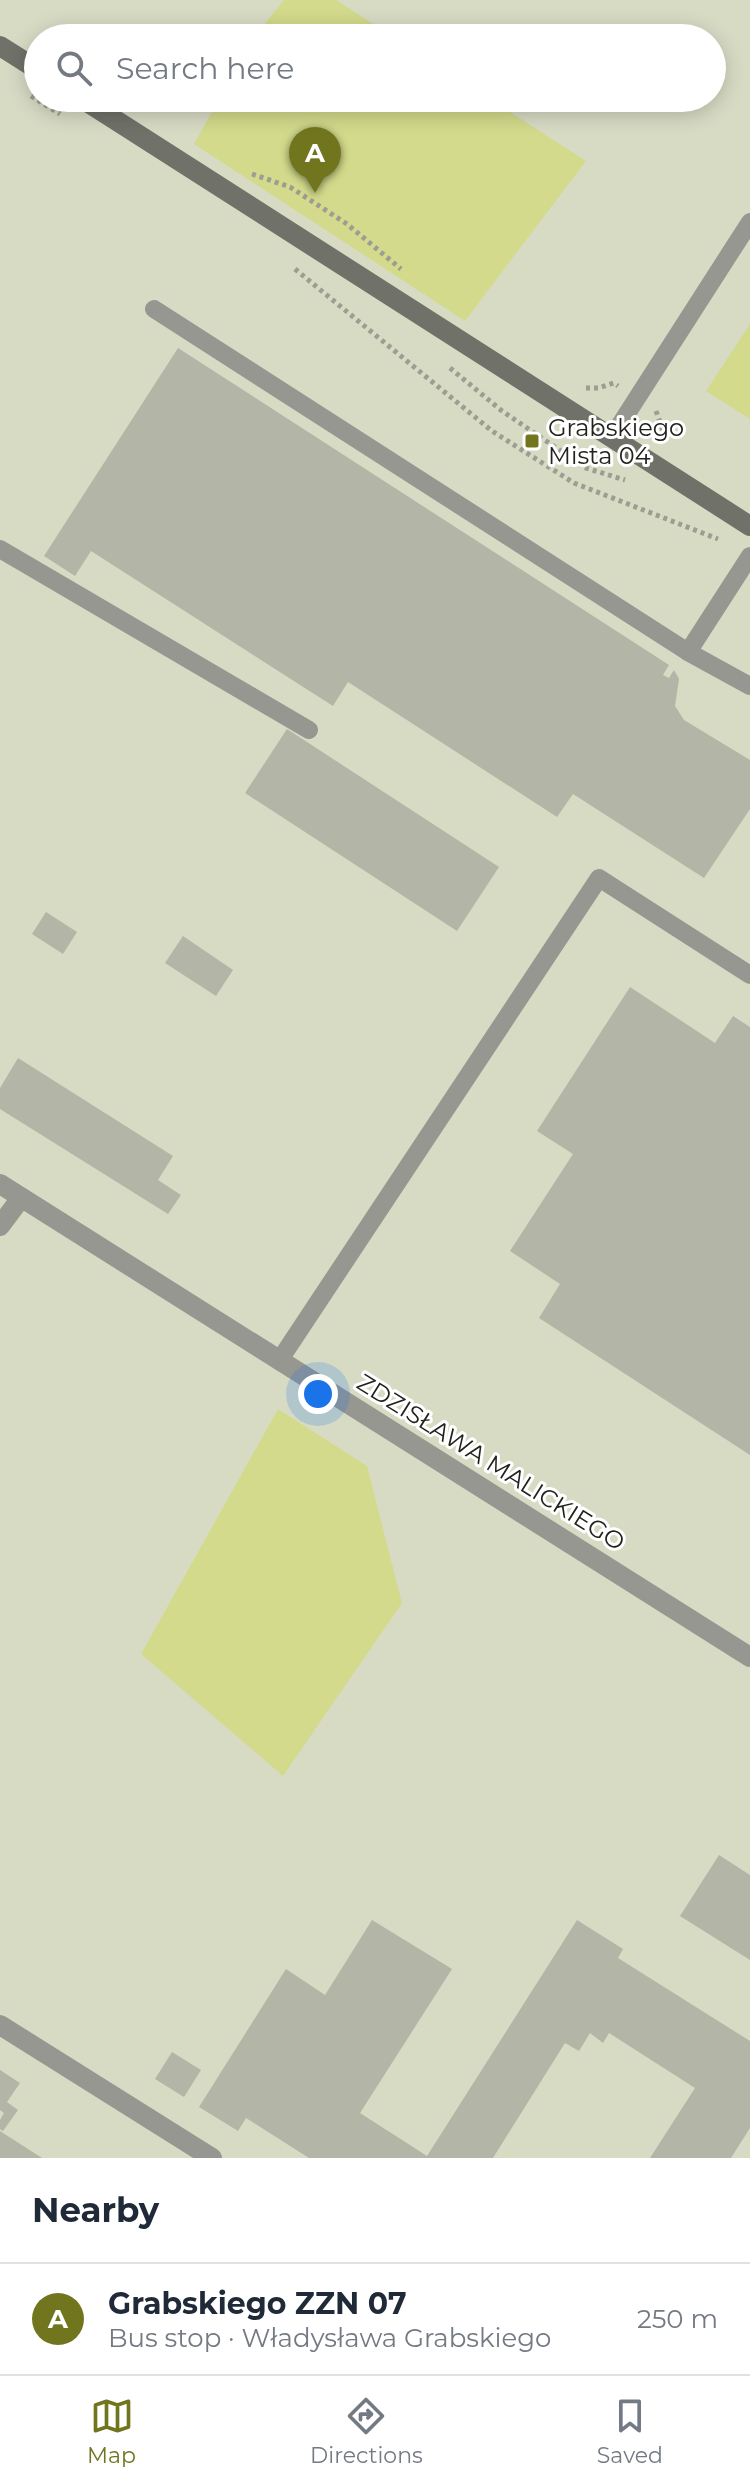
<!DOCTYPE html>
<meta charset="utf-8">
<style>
body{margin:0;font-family:Montserrat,sans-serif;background:#f2f2f3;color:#1f2937}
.you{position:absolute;left:318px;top:1394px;width:28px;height:28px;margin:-20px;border:6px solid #fff;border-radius:50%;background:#1a73e8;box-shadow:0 0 0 12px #1a73e833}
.badge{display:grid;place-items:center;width:52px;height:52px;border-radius:50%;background:#71761e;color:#fff;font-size:26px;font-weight:700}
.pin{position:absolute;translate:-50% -66px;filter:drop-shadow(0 2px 4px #0008)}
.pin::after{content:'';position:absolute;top:42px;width:28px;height:24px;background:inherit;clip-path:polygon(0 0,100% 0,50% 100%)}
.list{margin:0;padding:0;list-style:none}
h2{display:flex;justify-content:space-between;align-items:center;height:104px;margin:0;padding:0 32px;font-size:34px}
h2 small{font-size:26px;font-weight:400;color:#747a83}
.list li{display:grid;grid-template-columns:52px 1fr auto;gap:24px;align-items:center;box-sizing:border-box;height:112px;padding:0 32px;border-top:2px solid #e0e1e3}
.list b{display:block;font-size:30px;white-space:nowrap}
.list p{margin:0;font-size:26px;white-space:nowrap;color:#747a83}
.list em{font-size:26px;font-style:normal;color:#747a83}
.icon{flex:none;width:44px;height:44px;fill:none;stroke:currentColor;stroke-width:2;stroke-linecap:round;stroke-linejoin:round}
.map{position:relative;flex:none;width:750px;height:2158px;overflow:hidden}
.search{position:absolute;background:#fff;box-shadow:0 4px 20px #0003;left:24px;right:24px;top:24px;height:88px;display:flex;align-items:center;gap:20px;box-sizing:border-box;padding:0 28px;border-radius:44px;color:#747a83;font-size:30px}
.sheet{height:216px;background:#fff}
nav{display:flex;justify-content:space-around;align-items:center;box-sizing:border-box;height:112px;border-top:2px solid #e0e1e3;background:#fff;font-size:22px;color:#747a83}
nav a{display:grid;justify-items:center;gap:4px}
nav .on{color:#71761e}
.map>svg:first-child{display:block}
</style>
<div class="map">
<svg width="750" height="2158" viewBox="0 0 750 2158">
<rect width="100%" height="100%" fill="#e5e7d8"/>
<path fill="#d8dbc4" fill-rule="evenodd" d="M0 0H750V2158H0ZM38 38H712V98H38Z"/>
<g fill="#d3da8b">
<polygon points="284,0 336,0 395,38 253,38"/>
<polygon points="220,98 488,98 586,161 465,321 194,144"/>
<polygon points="750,324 750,419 706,391"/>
<polygon points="278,1409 367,1466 402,1603 283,1776 141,1654"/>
</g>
<g fill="#b3b5a6">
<polygon points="178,348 669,665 663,675 669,678 674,670 679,679 675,706 684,720 750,760 750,809 704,878 573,794 557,817 348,682 333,706 91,551 75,576 44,556"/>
<polygon points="287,729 499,867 457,931 245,793"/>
<polygon points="46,912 77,932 63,954 32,934"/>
<polygon points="183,936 233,970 216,996 165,963"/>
<polygon points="630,987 715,1043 733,1016 750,1027 750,1455 539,1318 560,1284 510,1251 573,1154 537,1131"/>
<polygon points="18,1058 173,1156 158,1180 181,1195 168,1214 0,1109 0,1088"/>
<polygon points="719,1855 750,1875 750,1960 680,1916"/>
<polygon points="372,1920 452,1969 360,2113 427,2156 577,1920 623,1949 618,1958 750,2041 750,2128 731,2158 650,2158 695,2088 609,2033 603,2043 590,2033 579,2051 565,2043 493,2158 309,2158 246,2118 238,2131 199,2107 286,1969 325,1995"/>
<polygon points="172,2052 201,2070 184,2097 155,2079"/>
<polygon points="0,2070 20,2083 7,2102 18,2110 3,2131 0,2129 0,2120 4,2113 0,2110"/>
<polygon points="0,2131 42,2158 0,2158"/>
</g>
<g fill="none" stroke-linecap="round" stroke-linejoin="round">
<g stroke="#9c9e92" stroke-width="5" stroke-dasharray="4 4" stroke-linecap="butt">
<polyline points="31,96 60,114"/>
<polyline points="252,174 290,187 347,224 401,269"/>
<polyline points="295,269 492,431 574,483 718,539"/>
<polyline points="450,368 502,411 586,468 625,480"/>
<polyline points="586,388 598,388 614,383 618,386"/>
<polyline points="656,411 666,439"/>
</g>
<g stroke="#969790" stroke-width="18">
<polyline points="154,309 688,652 750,556"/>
<polyline points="612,437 750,222"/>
<polyline points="0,549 309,730"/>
<polyline points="688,652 750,686"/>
<polyline points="279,1361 599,878 750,975"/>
</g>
<g stroke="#969790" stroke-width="20">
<polyline points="0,1184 750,1657"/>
<polyline points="0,1226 21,1198"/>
<polyline points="0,2025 212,2158"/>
</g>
<g stroke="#707168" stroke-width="20">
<polyline points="0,46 38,70"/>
<polyline points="81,98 750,526"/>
</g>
</g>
<rect fill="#71761e" stroke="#fff" stroke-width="3" x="524" y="433" width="16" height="16" rx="4"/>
<g text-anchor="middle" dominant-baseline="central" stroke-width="6" stroke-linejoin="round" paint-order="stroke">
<g font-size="24" fill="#21221c" stroke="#fff" text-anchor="start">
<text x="548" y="427">Grabskiego<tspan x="548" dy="28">Mista 04</tspan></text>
</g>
<g font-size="24" fill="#21221c" stroke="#fff">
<text transform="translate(491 1462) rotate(32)">ZDZISŁAWA MALICKIEGO</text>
</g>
</g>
</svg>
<div class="you"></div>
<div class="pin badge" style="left:315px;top:193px">A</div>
<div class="search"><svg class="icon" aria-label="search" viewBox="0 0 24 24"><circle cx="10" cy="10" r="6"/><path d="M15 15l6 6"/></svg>Search here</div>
</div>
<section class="sheet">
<h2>Nearby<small></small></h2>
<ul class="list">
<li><span class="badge">A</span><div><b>Grabskiego ZZN 07</b><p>Bus stop · Władysława Grabskiego</p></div><em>250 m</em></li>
</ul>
</section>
<nav>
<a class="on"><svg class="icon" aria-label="map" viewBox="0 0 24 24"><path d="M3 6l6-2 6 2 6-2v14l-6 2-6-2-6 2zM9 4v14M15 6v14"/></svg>Map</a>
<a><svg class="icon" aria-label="directions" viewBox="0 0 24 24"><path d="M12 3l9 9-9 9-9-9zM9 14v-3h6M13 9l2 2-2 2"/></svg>Directions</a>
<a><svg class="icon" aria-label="saved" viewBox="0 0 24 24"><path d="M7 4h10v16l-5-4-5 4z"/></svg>Saved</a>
</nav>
